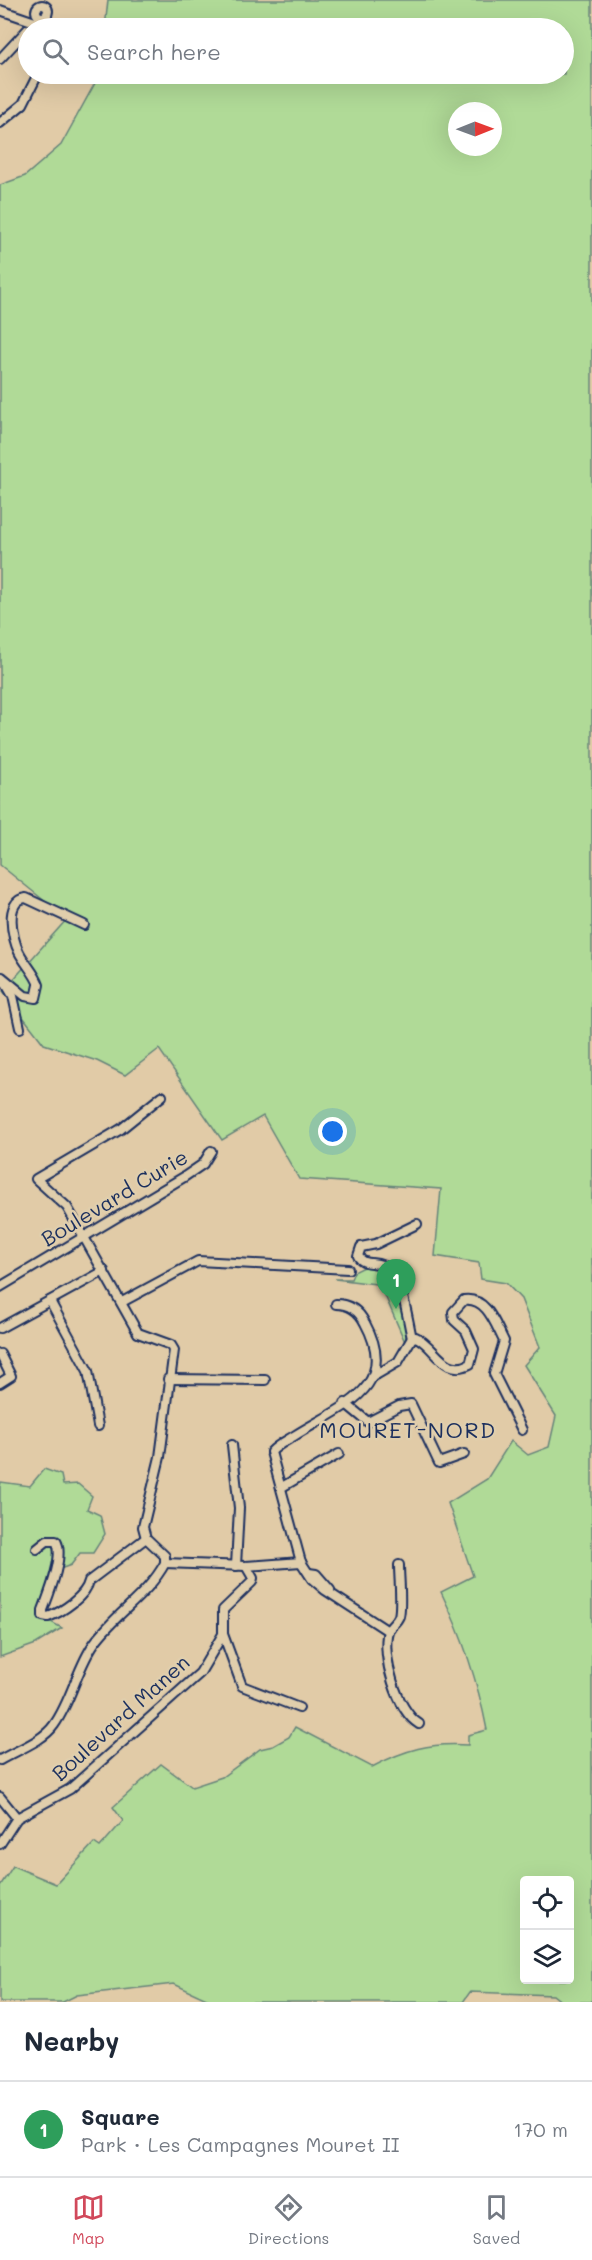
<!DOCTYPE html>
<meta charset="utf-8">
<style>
body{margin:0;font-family:Mali,sans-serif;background:#f6f6f7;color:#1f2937}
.controls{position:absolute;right:18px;bottom:18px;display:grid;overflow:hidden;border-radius:6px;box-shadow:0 6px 24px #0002}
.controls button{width:54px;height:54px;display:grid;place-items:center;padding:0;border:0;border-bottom:2px solid #e0e1e3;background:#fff;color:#1f2937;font:30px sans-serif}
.compass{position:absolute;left:448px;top:102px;width:54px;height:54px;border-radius:50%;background:#fff;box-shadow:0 6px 24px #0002;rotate:89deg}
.you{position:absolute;left:333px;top:1132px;width:21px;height:21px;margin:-15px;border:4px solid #fff;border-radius:50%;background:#1a73e8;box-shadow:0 0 0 9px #1a73e833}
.badge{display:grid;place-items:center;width:39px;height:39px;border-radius:50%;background:#d1495b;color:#fff;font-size:20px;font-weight:700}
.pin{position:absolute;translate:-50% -50px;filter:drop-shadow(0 2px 3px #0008)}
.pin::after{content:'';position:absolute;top:32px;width:21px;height:18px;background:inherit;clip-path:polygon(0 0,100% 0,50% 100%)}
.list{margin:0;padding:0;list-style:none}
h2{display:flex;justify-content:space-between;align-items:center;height:78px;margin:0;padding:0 24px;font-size:26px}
h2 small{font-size:20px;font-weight:400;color:#747a83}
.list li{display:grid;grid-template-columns:39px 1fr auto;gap:18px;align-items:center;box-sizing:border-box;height:96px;padding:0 24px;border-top:2px solid #e0e1e3}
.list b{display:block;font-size:22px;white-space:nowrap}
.list p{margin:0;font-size:20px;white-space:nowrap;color:#747a83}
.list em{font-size:20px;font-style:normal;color:#747a83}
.icon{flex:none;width:33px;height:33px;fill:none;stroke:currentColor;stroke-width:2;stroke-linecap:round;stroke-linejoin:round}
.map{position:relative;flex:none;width:592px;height:2002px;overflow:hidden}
.search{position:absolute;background:#fff;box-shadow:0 6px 24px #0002;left:18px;right:18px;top:18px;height:66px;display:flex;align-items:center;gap:15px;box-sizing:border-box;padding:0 21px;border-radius:33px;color:#747a83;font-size:22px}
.sheet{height:174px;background:#fff}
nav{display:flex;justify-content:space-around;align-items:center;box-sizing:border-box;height:84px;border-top:2px solid #e0e1e3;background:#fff;font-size:16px;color:#747a83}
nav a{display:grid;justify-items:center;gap:3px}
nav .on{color:#d1495b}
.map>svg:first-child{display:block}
</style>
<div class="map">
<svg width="592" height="2002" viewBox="0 0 592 2002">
<rect width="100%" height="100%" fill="#e1cba7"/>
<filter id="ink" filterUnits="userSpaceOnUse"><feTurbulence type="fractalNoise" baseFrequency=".0167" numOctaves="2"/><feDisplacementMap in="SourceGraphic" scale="12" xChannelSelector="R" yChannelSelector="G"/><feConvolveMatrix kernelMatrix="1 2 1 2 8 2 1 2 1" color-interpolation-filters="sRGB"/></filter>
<g filter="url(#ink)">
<g fill="#b0da97" stroke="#66847a" stroke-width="1.5" fill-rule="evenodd">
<path d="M108 0H592V2002H562L553 1995 470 1992 463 2002H213L174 1984 77 1995 63 2002H0V1886L13 1866 56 1884 94 1843 100 1847 123 1821 113 1807 161 1764 192 1787 222 1777 260 1749 273 1746 289 1737 295 1727 372 1767C404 1750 431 1742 468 1745V1735L487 1730C478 1683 462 1635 441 1592L473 1576 448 1503 487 1479 511 1441 528 1455 549 1447 556 1416 524 1365 540 1347 521 1299 506 1283 481 1279 479 1263 435 1256 441 1189 299 1179 263 1116 222 1140 159 1049 125 1075 97 1061 44 1044 3 991 67 919 0 865V185L25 176 61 145 100 74H564V28H105ZM457 111H493V147H457ZM524 1880H570V1980H524Z"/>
<path d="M368 1265C376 1266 383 1268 389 1274 399 1285 409 1328 405 1342L383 1291 376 1284 335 1279H351L354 1272Z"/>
<polygon points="44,1469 61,1475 63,1485 78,1484 92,1496 87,1509 100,1515 105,1534 93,1553 80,1553 71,1565 60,1569 51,1601 42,1617 62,1628 36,1644 0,1657 0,1486 1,1482 30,1486"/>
</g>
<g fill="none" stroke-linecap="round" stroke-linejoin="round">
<defs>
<g id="minor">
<circle cx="42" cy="11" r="6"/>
<polyline points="0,10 35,22"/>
<polyline points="46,28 47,14"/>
<polyline points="0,59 28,29"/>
<polyline points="0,123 23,104 38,74"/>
<path d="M2 977 25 996 36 998 39 985C35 973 25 964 19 952 12 938 4 900 26 898L84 925"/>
<polyline points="6,984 13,996 20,1028"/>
<polyline points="162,1096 121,1129 36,1179 67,1207 138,1333 171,1345 174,1350 160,1457 143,1527 146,1538 165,1556 165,1563"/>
<polyline points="0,1287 184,1177 203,1164 211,1151"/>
<polyline points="50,1301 88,1371 98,1426"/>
<polyline points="122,1302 198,1261 348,1269"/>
<polyline points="0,1328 104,1271"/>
<path d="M412 1338C407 1318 404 1282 387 1268 378 1260 364 1267 358 1256L361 1247 376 1244 417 1224"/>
<polyline points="0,1354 11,1376 0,1383"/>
<path d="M374 1376 398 1362 412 1338 416 1337C436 1347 444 1377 470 1364L474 1349 466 1331 454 1320 453 1312 464 1300C487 1297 495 1324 504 1341L494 1374 522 1430"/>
<polyline points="168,1379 265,1380"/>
<polyline points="345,1403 368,1422 399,1406 411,1404 439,1463 464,1454"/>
<polyline points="232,1445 239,1508 236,1566"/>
<polyline points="282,1487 339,1454"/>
<path d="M37 1549 47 1541H56C65 1555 49 1594 43 1610V1616L48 1617C62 1612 86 1596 89 1581L146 1538"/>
<path d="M301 1562 271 1452C277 1445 286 1441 294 1436 341 1406 401 1389 365 1323 359 1311 349 1304 336 1304"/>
<polyline points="301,1562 312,1579 325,1590 388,1631"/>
<polyline points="165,1563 246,1566 301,1562"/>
<path d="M399 1565C399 1578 402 1605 399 1616 397 1622 390 1626 388 1631 381 1655 397 1711 419 1724"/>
<polyline points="309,1573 316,1574 330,1590"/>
<polyline points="223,1634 242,1686 299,1708"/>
<path d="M0 1760C17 1750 43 1741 54 1725 72 1700 77 1667 95 1642 116 1613 148 1595 165 1563"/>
<polyline points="0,1797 17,1818 0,1844"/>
<polyline points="17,1818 70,1789 200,1673 223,1634 223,1610 252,1582 253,1578 246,1566"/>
</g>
</defs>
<use href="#minor" stroke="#1b2f5e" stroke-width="12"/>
<use href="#minor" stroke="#e0ceac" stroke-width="8"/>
</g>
</g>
<g text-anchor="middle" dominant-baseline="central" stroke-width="5" stroke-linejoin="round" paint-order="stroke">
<g font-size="21" fill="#1b2f5e" stroke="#e0ceac">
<text transform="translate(114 1197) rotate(-31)">Boulevard Curie</text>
<text transform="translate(120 1717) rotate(-42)">Boulevard Manen</text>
</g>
<g font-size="22" letter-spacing="1.5" fill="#1b2f5e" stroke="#e0ceac">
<text x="408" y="1429">MOURET-NORD</text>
</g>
</g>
</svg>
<div class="controls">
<button><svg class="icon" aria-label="locate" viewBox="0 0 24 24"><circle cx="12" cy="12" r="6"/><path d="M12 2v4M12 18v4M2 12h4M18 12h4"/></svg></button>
<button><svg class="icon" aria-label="layers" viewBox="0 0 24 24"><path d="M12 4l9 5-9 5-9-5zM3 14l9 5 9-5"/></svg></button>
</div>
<svg class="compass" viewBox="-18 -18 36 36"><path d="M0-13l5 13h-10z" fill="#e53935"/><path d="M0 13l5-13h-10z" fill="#747a83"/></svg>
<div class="you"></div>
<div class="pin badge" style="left:396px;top:1309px;background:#2e9e5b">1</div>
<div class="search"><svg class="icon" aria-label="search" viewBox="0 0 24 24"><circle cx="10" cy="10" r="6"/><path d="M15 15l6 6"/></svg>Search here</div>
</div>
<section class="sheet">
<h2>Nearby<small></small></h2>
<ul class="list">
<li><span class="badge" style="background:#2e9e5b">1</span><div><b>Square</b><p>Park · Les Campagnes Mouret II</p></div><em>170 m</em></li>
</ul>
</section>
<nav>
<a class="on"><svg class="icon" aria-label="map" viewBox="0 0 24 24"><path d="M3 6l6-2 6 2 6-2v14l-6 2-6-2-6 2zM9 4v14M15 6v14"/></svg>Map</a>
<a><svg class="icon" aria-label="directions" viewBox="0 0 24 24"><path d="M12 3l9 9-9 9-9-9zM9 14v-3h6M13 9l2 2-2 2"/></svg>Directions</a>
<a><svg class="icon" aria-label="saved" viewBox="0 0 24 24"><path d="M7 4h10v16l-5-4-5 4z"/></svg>Saved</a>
</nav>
